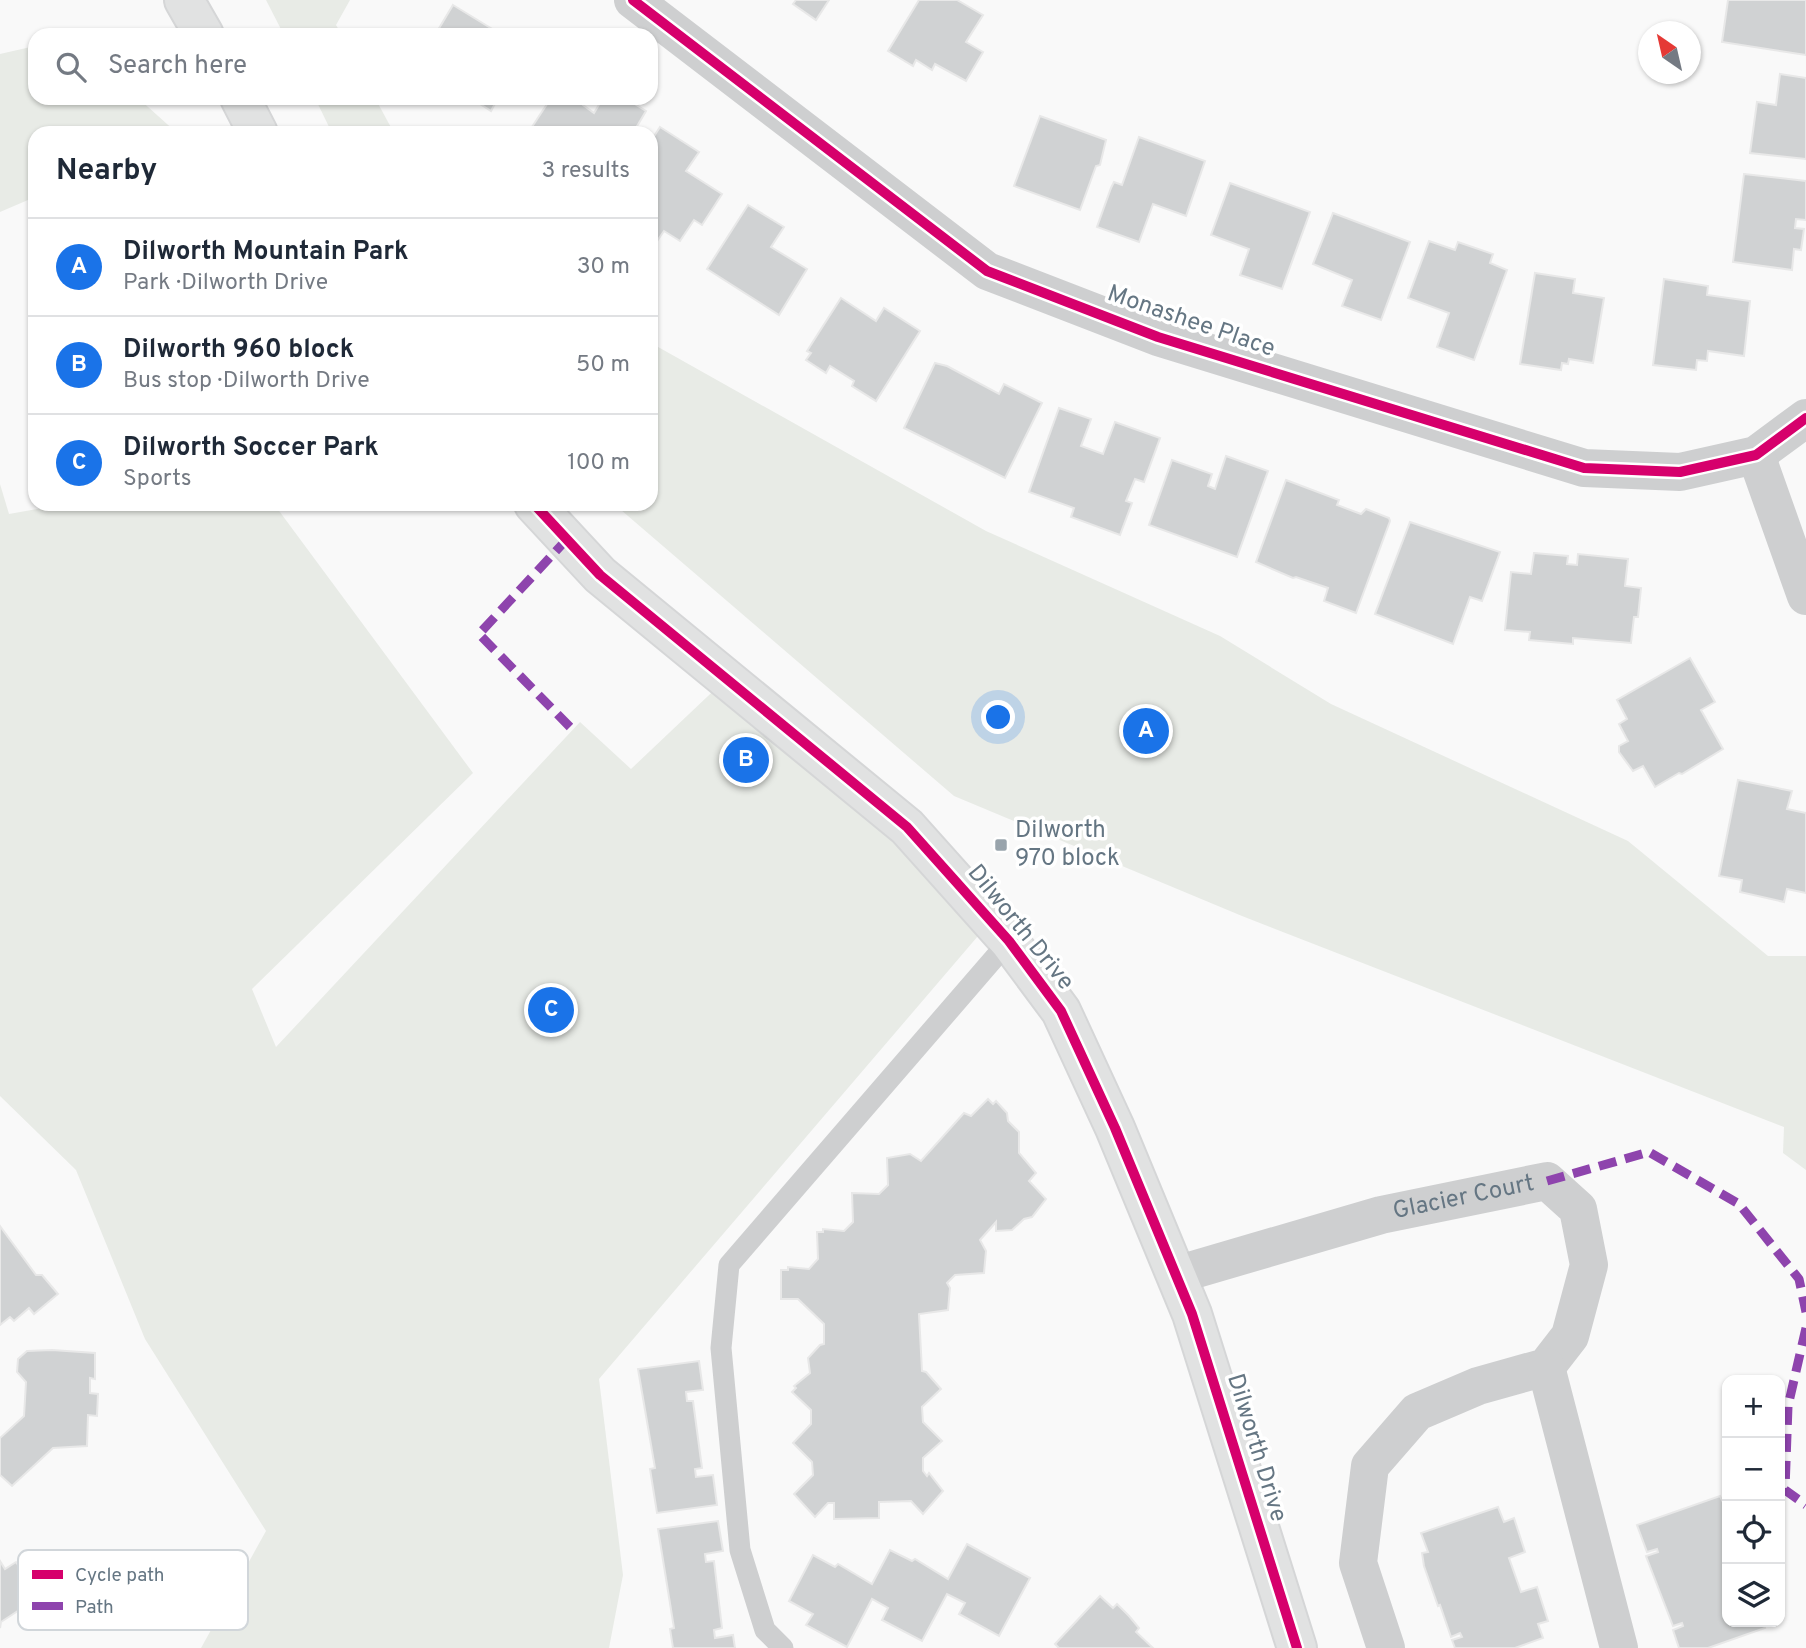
<!DOCTYPE html>
<meta charset="utf-8">
<style>
body{margin:0;font-family:Overpass,sans-serif;background:#f2f2f3;color:#1f2937}
.controls{position:absolute;right:21px;bottom:21px;display:grid;overflow:hidden;border-radius:14px;box-shadow:0 2px 5px #0004}
.controls button{width:63px;height:63px;display:grid;place-items:center;padding:0;border:0;border-bottom:2px solid #e0e1e3;background:#fff;color:#1f2937;font:35px sans-serif}
.compass{position:absolute;left:1638px;top:21px;width:63px;height:63px;border-radius:50%;background:#fff;box-shadow:0 2px 5px #0004;rotate:326deg}
.you{position:absolute;left:999px;top:718px;width:24px;height:24px;margin:-18px;border:5px solid #fff;border-radius:50%;background:#1a73e8;box-shadow:0 0 0 10px #1a73e833}
.badge{display:grid;place-items:center;width:46px;height:46px;border-radius:50%;background:#1a73e8;color:#fff;font-size:23px;font-weight:700}
.pin{position:absolute;translate:-50% -50%;border:4px solid #fff;box-shadow:0 2px 7px #0006}
.list{margin:0;padding:0;list-style:none}
h2{display:flex;justify-content:space-between;align-items:center;height:91px;margin:0;padding:0 28px;font-size:30px}
h2 small{font-size:23px;font-weight:400;color:#747a83}
.list li{display:grid;grid-template-columns:46px 1fr auto;gap:21px;align-items:center;box-sizing:border-box;height:98px;padding:0 28px;border-top:2px solid #e0e1e3}
.list b{display:block;font-size:26px;white-space:nowrap}
.list p{margin:0;font-size:23px;white-space:nowrap;color:#747a83}
.list em{font-size:23px;font-style:normal;color:#747a83}
.icon{flex:none;width:38px;height:38px;fill:none;stroke:currentColor;stroke-width:2;stroke-linecap:round;stroke-linejoin:round}
.map{position:relative;flex:none;width:1806px;height:1648px;overflow:hidden}
.search{position:absolute;background:#fff;box-shadow:0 2px 5px #0004;left:28px;top:28px;width:630px;height:77px;display:flex;align-items:center;gap:18px;box-sizing:border-box;padding:0 24px;border-radius:21px;color:#747a83;font-size:26px}
.panel{position:absolute;background:#fff;box-shadow:0 2px 5px #0004;left:28px;top:126px;width:630px;height:385px;border-radius:21px}
.map>svg:first-child{display:block}
</style>
<div class="map">
<svg width="1806" height="1648" viewBox="0 0 1806 1648">
<rect width="100%" height="100%" fill="#f9f9f9"/>
<g fill="#e8ebe6">
<polygon points="266,0 350,0 336,25 342,35 284,35"/>
<polygon points="35,46 35,98 138,98 177,133 35,133 35,197 0,212 0,54"/>
<polygon points="315,98 375,98 394,133 332,133"/>
<polygon points="651,343 986,531 1220,636 1331,704 1628,841 1768,956 1806,956 1806,1170 1783,1153 1784,1127 1242,916 954,796 614,504 651,504"/>
<polygon points="0,484 9,514 65,504 274,504 473,773 252,989 276,1047 580,722 631,769 727,678 990,922 599,1379 623,1575 609,1648 201,1648 266,1531 145,1339 76,1170 0,1096"/>
</g>
<g fill="#d0d2d3" stroke="#e8e8e8" stroke-width="2">
<polygon points="796,0 829,0 816,20 793,4"/>
<polygon points="919,0 957,0 983,15 966,42 983,52 966,81 935,64 932,70 916,60 913,66 888,51"/>
<polygon points="1728,0 1806,0 1806,55 1722,42"/>
<polygon points="453,5 502,35 435,35"/>
<polygon points="1780,74 1806,78 1806,159 1750,153 1757,102 1776,105"/>
<polygon points="471,98 498,98 491,111"/>
<polygon points="551,98 583,98 586,100 583,105 594,113 603,98 625,98 646,111 633,133 528,133"/>
<polygon points="1040,116 1106,140 1100,165 1096,166 1080,210 1014,186"/>
<polygon points="660,127 699,152 686,171 722,194 702,225 694,220 680,241 664,231 657,241 651,236 651,141"/>
<polygon points="1139,137 1205,161 1186,216 1153,204 1139,242 1097,227 1111,188 1114,182 1122,185"/>
<polygon points="1744,174 1806,181 1806,220 1796,219 1795,228 1804,229 1801,250 1794,249 1792,270 1733,262"/>
<polygon points="1230,183 1310,212 1282,289 1240,275 1249,249 1211,235"/>
<polygon points="748,205 784,227 771,247 807,269 779,315 707,269"/>
<polygon points="1333,213 1410,242 1381,320 1342,306 1352,280 1313,264"/>
<polygon points="1429,241 1455,250 1458,242 1493,254 1490,263 1507,270 1474,360 1437,347 1449,313 1408,298"/>
<polygon points="1535,273 1575,279 1573,293 1604,298 1593,363 1569,359 1568,364 1562,363 1561,370 1520,364"/>
<polygon points="1664,279 1708,286 1707,295 1750,301 1744,356 1708,351 1707,361 1697,360 1696,370 1653,365"/>
<polygon points="841,298 876,321 884,308 920,331 876,401 852,386 854,381 830,366 826,373 806,360 811,353 807,351"/>
<polygon points="935,363 947,366 999,394 1004,384 1042,403 1005,478 904,428"/>
<polygon points="1059,408 1091,419 1081,446 1103,454 1115,422 1160,438 1144,482 1135,479 1126,501 1132,503 1120,535 1071,517 1074,508 1029,492"/>
<polygon points="1226,456 1268,471 1237,557 1149,525 1172,460 1212,474 1208,486 1215,489"/>
<polygon points="1286,480 1339,500 1337,505 1361,514 1366,509 1389,518 1390,521 1356,613 1324,601 1328,588 1296,577 1293,578 1256,562"/>
<polygon points="1410,522 1500,552 1482,601 1470,597 1453,644 1375,614"/>
<polygon points="1534,553 1568,556 1567,564 1577,565 1578,554 1628,559 1625,586 1641,588 1638,617 1634,617 1631,643 1573,638 1573,644 1529,640 1530,632 1505,630 1511,572 1531,574"/>
<polygon points="1690,658 1715,702 1701,710 1723,749 1682,774 1679,773 1655,787 1643,766 1633,771 1619,752 1619,746 1628,741 1619,724 1627,719 1617,700"/>
<polygon points="1738,780 1792,791 1787,809 1806,813 1806,893 1787,889 1784,902 1740,892 1742,880 1719,876"/>
<polygon points="988,1099 993,1104 996,1101 1007,1113 1008,1121 1019,1132 1019,1153 1036,1173 1029,1181 1046,1199 1032,1217 1024,1219 1012,1230 996,1231 996,1222 980,1240 986,1251 984,1273 955,1275 947,1283 950,1288 948,1310 919,1314 922,1371 926,1372 941,1389 922,1407 923,1422 942,1441 923,1458 923,1471 927,1476 929,1473 943,1491 923,1514 911,1501 879,1502 879,1518 834,1519 834,1503 828,1503 815,1517 794,1494 813,1475 812,1462 793,1443 811,1424 811,1410 792,1392 796,1388 794,1386 810,1373 808,1358 820,1345 824,1344 824,1324 798,1299 781,1299 781,1270 788,1270 788,1267 809,1269 818,1259 817,1232 823,1232 823,1229 844,1231 853,1222 852,1193 879,1194 888,1185 887,1158 910,1154 921,1161 964,1113 971,1116"/>
<polygon points="0,1226 36,1275 42,1275 58,1294 34,1314 29,1308 14,1321 10,1317 0,1325"/>
<polygon points="52,1350 95,1353 95,1379 90,1378 90,1393 98,1394 97,1416 88,1415 87,1446 53,1448 12,1486 0,1475 0,1438 24,1416 26,1382 17,1372 18,1359 27,1351"/>
<polygon points="699,1361 703,1390 686,1392 687,1401 693,1401 702,1468 695,1469 696,1477 713,1475 717,1505 657,1513 650,1469 655,1468 638,1369"/>
<polygon points="1720,1496 1727,1511 1727,1622 1762,1622 1765,1628 1708,1648 1679,1648 1673,1630 1683,1626 1682,1623 1673,1626 1646,1556 1658,1552 1657,1549 1647,1552 1637,1525"/>
<polygon points="1498,1507 1504,1522 1514,1518 1525,1552 1509,1558 1521,1592 1537,1587 1548,1621 1538,1624 1543,1638 1515,1648 1455,1648 1452,1640 1462,1637 1460,1633 1451,1637 1440,1605 1438,1606 1424,1566 1422,1553 1428,1552 1421,1533"/>
<polygon points="718,1521 723,1551 705,1554 706,1562 714,1561 722,1628 714,1630 715,1638 733,1635 735,1648 673,1648 670,1629 674,1628 658,1529"/>
<polygon points="967,1544 1030,1578 999,1636 959,1614 965,1603 947,1594 922,1641 882,1620 888,1608 872,1599 847,1647 806,1625 813,1614 789,1601 813,1555 835,1567 838,1564 872,1584 890,1550 912,1561 915,1559 948,1579"/>
<polygon points="0,1561 5,1569 16,1562 39,1597 1,1622 0,1628"/>
<polygon points="1100,1596 1113,1608 1117,1604 1129,1616 1139,1628 1136,1632 1153,1648 1059,1648 1055,1644"/>
</g>
<g fill="none" stroke-linecap="round" stroke-linejoin="round">
<defs>
<g id="secondary">
<polyline points="184,0 204,35"/>
<polyline points="240,98 258,133"/>
<polyline points="534,504 600,575 907,827 1009,941 1061,1011 1115,1128 1192,1314 1297,1648"/>
</g>
</defs>
<use href="#secondary" stroke="#d5d6d7" stroke-width="42"/>
<polyline stroke="#cecfd0" stroke-width="21" points="783,1648 765,1630 740,1550 721,1348 729,1265 1009,941"/>
<g stroke="#cecfd0" stroke-width="38">
<polyline points="633,0 987,271 1158,337 1584,468 1680,472 1756,455 1806,418"/>
<polyline points="1756,455 1806,596"/>
<path id="s1" d="M1176 1275 1381 1215 1547 1181 1578 1209 1589 1265 1570 1336 1546 1367 1478 1386 1417 1412 1370 1466 1358 1563 1386 1648"/>
<polyline points="1546,1367 1619,1648"/>
</g>
<use href="#secondary" stroke="#e1e2e2" stroke-width="38"/>
<g stroke="#8e44ad" stroke-width="9" stroke-dasharray="18 9" stroke-linecap="butt">
<polyline points="568,538 479,634 570,727"/>
<polyline points="1547,1181 1649,1152 1739,1204 1799,1279 1806,1312"/>
<polyline points="1806,1328 1788,1406 1785,1490 1806,1505"/>
</g>
<defs>
<g id="cycleway">
<polyline points="633,0 987,271 1158,337 1584,468 1680,472 1756,455 1806,418"/>
<polyline points="534,504 600,575 907,827 1009,941 1061,1011 1115,1128 1192,1314 1297,1648"/>
</g>
</defs>
<use href="#cycleway" stroke="#fff" stroke-width="15"/>
<use href="#cycleway" stroke="#d6006c" stroke-width="10"/>
</g>
<rect fill="#99a4ac" stroke="#fff" stroke-width="2.5" x="994" y="838" width="14" height="14" rx="3.5"/>
<g text-anchor="middle" dominant-baseline="central" stroke-width="7" stroke-linejoin="round" paint-order="stroke">
<g font-size="24" fill="#657683" stroke="#fff">
<text transform="translate(1191 322) rotate(19)">Monashee Place</text>
<text transform="translate(1020 928) rotate(51)">Dilworth Drive</text>
<text stroke="none"><textPath href="#s1" startOffset="298">Glacier Court</textPath></text>
<text transform="translate(1256 1448) rotate(73)">Dilworth Drive</text>
</g>
<g font-size="24" fill="#657683" stroke="#fff" text-anchor="start">
<text x="1015" y="831">Dilworth<tspan x="1015" dy="28">970 block</tspan></text>
</g>
</g>
<rect x="18" y="1550" width="230" height="80" rx="10" fill="#fff" stroke="#d1d6da" stroke-width="2"/>
<rect x="32" y="1570" width="31" height="9" fill="#d6006c"/>
<rect x="32" y="1602" width="31" height="8" fill="#8e44ad"/>
<g font-size="19" fill="#657683">
<text x="75" y="1581">Cycle path</text>
<text x="75" y="1613">Path</text>
</g>
</svg>
<div class="controls">
<button>+</button>
<button>−</button>
<button><svg class="icon" aria-label="locate" viewBox="0 0 24 24"><circle cx="12" cy="12" r="6"/><path d="M12 2v4M12 18v4M2 12h4M18 12h4"/></svg></button>
<button><svg class="icon" aria-label="layers" viewBox="0 0 24 24"><path d="M12 4l9 5-9 5-9-5zM3 14l9 5 9-5"/></svg></button>
</div>
<svg class="compass" viewBox="-18 -18 36 36"><path d="M0-13l5 13h-10z" fill="#e53935"/><path d="M0 13l5-13h-10z" fill="#747a83"/></svg>
<div class="you"></div>
<div class="pin badge" style="left:1146px;top:731px">A</div>
<div class="pin badge" style="left:746px;top:760px">B</div>
<div class="pin badge" style="left:551px;top:1010px">C</div>
<div class="search"><svg class="icon" aria-label="search" viewBox="0 0 24 24"><circle cx="10" cy="10" r="6"/><path d="M15 15l6 6"/></svg>Search here</div>
<section class="panel">
<h2>Nearby<small>3 results</small></h2>
<ul class="list">
<li><span class="badge">A</span><div><b>Dilworth Mountain Park</b><p>Park · Dilworth Drive</p></div><em>30 m</em></li>
<li><span class="badge">B</span><div><b>Dilworth 960 block</b><p>Bus stop · Dilworth Drive</p></div><em>50 m</em></li>
<li><span class="badge">C</span><div><b>Dilworth Soccer Park</b><p>Sports</p></div><em>100 m</em></li>
</ul>
</section>
</div>
